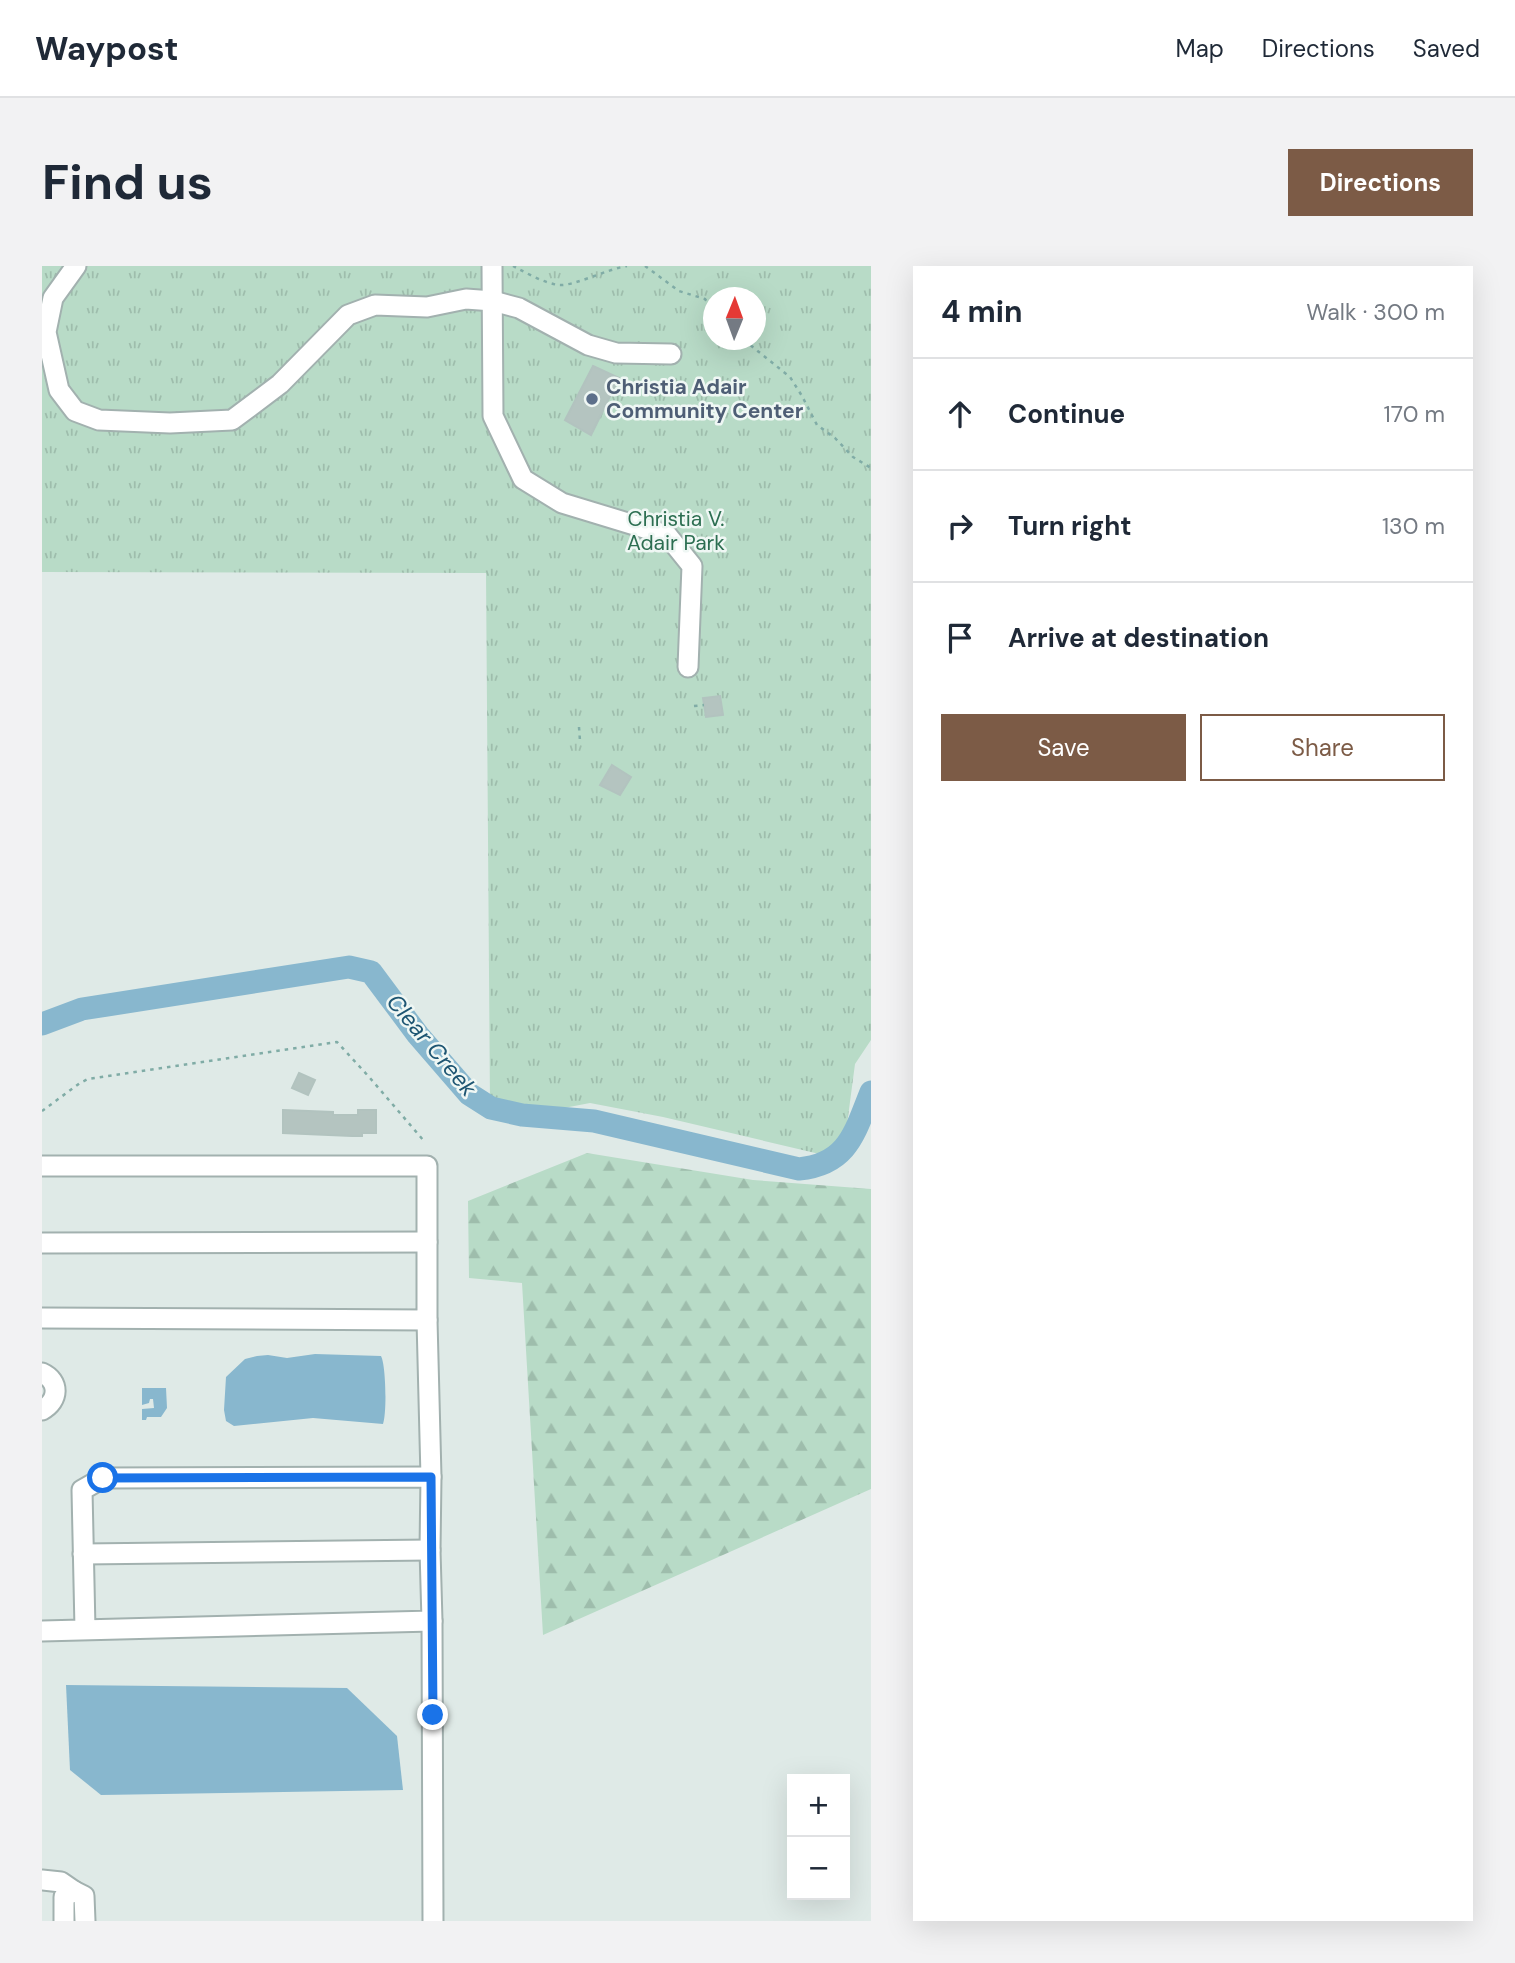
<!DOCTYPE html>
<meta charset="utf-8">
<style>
body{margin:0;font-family:"DM Sans",sans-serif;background:#f2f2f3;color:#1f2937}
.controls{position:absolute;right:21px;bottom:21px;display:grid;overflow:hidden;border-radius:0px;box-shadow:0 7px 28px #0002}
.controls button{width:63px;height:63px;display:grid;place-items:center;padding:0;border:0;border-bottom:2px solid #e0e1e3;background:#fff;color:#1f2937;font:35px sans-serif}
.compass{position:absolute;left:661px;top:21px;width:63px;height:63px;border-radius:50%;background:#fff;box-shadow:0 7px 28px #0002;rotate:1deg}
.stop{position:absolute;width:21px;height:21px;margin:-16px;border:5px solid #1a73e8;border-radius:50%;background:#fff}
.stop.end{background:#1a73e8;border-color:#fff;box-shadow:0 2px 7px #0008}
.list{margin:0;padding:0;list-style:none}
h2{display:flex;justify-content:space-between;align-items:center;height:91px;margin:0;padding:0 28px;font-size:30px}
h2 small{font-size:23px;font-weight:400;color:#747a83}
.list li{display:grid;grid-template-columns:46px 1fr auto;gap:21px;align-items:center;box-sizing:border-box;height:112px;padding:0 28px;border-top:2px solid #e0e1e3}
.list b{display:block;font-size:26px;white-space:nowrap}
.list em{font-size:23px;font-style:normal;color:#747a83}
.actions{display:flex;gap:14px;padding:21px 28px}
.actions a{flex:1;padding:16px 0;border:2px solid #7c5b46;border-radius:0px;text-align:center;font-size:24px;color:#7c5b46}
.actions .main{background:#7c5b46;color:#fff}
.icon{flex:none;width:38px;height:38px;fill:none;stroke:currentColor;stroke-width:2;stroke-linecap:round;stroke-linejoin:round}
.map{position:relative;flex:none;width:829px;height:1655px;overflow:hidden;border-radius:0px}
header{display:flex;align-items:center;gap:42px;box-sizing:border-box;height:98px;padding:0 35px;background:#fff;border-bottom:2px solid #e0e1e3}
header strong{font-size:33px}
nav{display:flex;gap:38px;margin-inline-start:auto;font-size:24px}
.intro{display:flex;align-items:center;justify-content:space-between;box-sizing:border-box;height:168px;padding:0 42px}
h1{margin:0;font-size:49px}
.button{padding:18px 32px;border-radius:0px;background:#7c5b46;color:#fff;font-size:24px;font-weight:700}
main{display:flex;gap:42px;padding:0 42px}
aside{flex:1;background:#fff;border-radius:0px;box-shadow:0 7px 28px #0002}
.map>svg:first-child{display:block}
</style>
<header>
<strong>Waypost</strong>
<nav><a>Map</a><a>Directions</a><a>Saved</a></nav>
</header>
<div class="intro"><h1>Find us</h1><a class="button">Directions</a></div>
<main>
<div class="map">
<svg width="829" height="1655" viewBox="0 0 829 1655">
<defs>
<pattern id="grass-tufts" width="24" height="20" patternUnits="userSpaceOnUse" patternTransform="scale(1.75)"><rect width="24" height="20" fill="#b8dbc7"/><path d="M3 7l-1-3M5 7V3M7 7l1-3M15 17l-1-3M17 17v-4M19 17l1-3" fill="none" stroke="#9ebdac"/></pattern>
<pattern id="forest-firs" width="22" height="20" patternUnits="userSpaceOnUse" patternTransform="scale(1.75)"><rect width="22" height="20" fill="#b8dbc7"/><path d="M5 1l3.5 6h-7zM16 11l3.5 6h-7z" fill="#9ebdac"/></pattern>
</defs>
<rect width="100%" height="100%" fill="#dfeae7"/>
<path fill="url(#grass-tufts)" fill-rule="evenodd" d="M0 0H829V774L813 798 804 866 786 890 621 851 548 837 501 846 448 839 444 307 0 306ZM671 32H713V74H671Z"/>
<polygon fill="url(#forest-firs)" points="545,887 711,914 829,923 829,1223 501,1369 480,1017 427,1012 426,935"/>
<g fill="#88b7ce">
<path d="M273 1088 339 1090C344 1099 345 1147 341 1158L271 1152 192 1160 184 1155 182 1144 184 1111 203 1093 215 1090 226 1089 245 1092Z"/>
<polygon points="100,1122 124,1122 125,1142 119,1151 105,1151 104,1154 100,1154 100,1143 112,1142 111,1133 108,1133 107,1137 100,1139"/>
<polygon points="24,1419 305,1422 355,1470 361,1524 59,1529 28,1504"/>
</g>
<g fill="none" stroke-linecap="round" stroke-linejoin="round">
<path stroke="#88b7ce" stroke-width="23" d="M0 758 40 743 307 701 329 706 376 769 427 828 449 842 480 849 552 855 757 903C807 898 813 865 829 826"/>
</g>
<g fill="#b4c4c0" stroke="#b2c3bf" stroke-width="2">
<polygon points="551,100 577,112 549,169 523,154"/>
<polygon points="678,430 681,449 664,451 661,432"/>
<polygon points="570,499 589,511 578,529 558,519"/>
<polygon points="257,807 273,814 266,829 250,822"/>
<polygon points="241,844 291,846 291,849 316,849 316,844 334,844 334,867 320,867 320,870 310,870 241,867"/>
</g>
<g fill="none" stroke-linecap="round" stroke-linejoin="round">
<defs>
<g id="minor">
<polyline points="34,0 11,32 4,66 17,124 33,145 57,154 128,157 190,154 238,118 306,49 333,39 385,41 424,33 451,35 477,42 546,79 574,87 629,88"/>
<polyline points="450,0 451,150 481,213 520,237 625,269 650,300 646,401"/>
<polyline points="0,900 385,900 385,1054 0,1052"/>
<polyline points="0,977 385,976"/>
<polyline points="385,1054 389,1211"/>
<path d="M0 1107C18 1115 17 1135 0 1144"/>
<polyline points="41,1288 388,1284"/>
<polyline points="390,1355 391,1655"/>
<polyline points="0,1365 390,1355 388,1284 389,1211 61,1212 40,1224 43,1363"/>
<polyline points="0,1614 19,1616 32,1625"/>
<polyline points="22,1655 22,1631 32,1625 42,1630 43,1655"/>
</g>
</defs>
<use href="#minor" stroke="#a2b1af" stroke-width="23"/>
<g stroke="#80aca6" stroke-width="2.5" stroke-dasharray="3.5 5" stroke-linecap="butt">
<path d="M471 0C485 7 501 17 517 19 533 20 565 3 585 0"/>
<polyline points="603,0 637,25 663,33 671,45"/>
<polyline points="702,74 748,111 760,130 775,159 793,172 811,191 829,202"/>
<polyline points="652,440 662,439"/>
<polyline points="537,461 538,475"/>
<polyline points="0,845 38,817 46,813 295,776 328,812 382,875"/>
</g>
<use href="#minor" stroke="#fff" stroke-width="19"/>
</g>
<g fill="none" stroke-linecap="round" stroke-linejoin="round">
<polyline stroke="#1a73e8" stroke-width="9" points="61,1212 389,1211 391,1449"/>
</g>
<circle fill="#5c6f8a" stroke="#eff7f4" stroke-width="2.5" cx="550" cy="133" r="7"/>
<g text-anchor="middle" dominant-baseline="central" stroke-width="5" stroke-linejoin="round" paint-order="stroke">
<g font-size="21" font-weight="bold" fill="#4e5e75" stroke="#eff7f4" text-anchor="start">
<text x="564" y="121">Christia Adair<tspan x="564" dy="24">Community Center</tspan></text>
</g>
<g font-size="21" fill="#2c6e51" stroke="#eff7f4">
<text x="634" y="253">Christia V.<tspan x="634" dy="24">Adair Park</tspan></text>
</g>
<g font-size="23" font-style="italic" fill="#1d5572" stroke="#eff7f4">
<text transform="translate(390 779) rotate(50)">Clear Creek</text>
</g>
</g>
</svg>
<div class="controls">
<button>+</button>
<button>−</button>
</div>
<svg class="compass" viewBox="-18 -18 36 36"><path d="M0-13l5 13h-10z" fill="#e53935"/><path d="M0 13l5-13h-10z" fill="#747a83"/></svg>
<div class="stop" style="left:61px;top:1212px"></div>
<div class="stop end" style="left:391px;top:1449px"></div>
</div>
<aside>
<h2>4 min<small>Walk · 300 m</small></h2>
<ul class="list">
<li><svg class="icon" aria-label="ahead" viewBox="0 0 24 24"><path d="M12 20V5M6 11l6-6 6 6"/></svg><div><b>Continue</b></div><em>170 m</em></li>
<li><svg class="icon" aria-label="right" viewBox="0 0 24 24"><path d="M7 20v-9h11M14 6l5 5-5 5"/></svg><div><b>Turn right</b></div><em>130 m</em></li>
<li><svg class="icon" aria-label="arrive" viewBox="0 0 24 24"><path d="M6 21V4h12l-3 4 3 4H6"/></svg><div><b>Arrive at destination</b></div></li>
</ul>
<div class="actions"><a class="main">Save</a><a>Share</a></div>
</aside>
</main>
